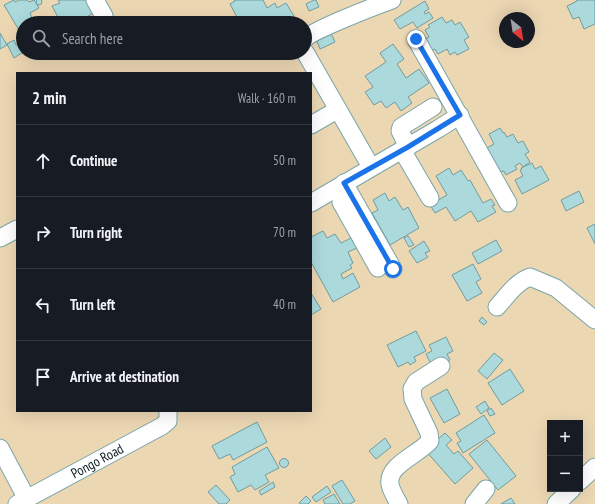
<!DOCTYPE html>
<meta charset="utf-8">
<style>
body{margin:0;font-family:"PT Sans Narrow",sans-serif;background:#20242c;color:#f1f3f6}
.controls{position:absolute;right:12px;bottom:12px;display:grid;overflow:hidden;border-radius:0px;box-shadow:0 4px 16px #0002}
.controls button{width:36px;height:36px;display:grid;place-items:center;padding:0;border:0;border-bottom:1px solid #363941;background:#171b24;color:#f1f3f6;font:20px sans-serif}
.compass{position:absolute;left:499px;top:12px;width:36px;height:36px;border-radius:50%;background:#171b24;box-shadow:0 4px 16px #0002;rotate:150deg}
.stop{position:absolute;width:12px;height:12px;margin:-9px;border:3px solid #1a73e8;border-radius:50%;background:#fff}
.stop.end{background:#1a73e8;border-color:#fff;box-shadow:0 1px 4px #0008}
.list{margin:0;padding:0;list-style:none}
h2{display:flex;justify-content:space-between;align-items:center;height:52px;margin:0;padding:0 16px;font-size:17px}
h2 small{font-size:13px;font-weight:400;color:#9ea1a6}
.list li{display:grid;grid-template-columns:26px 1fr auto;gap:12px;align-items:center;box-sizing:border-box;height:72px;padding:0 16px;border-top:1px solid #363941}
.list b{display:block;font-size:15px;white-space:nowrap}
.list em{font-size:13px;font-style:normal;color:#9ea1a6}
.icon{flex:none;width:22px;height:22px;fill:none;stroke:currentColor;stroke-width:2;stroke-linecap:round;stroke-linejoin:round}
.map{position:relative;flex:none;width:595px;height:504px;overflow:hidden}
.search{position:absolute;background:#171b24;box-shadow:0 4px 16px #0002;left:16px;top:16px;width:296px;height:44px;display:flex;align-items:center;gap:10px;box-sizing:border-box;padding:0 14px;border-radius:22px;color:#9ea1a6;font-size:15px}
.panel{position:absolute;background:#171b24;box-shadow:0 4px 16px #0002;left:16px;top:72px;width:296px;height:340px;border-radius:0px}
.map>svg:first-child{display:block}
</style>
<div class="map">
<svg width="595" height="504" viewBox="0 0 595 504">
<rect width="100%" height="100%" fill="#c7f6f9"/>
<path fill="#ecd7b3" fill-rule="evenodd" d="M0 0H595V504H0ZM505 18H529V42H505ZM23 23H305V53H23ZM17 73H311V411H17ZM550 423H580V489H550Z"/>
<g fill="#abd9dc" stroke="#719c9f">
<circle cx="39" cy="2" r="3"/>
<polygon points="14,0 15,2 19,0 27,0 29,2 34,0 39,8 30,13 32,18 34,17 38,23 23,23 23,34 22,35 4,5"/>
<polygon points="58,0 90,0 96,12 74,23 69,23 68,21 61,23 52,6 60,3"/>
<polygon points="234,0 263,0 267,8 275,3 277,8 286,3 294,16 292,18 295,23 240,23 230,4 235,1"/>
<polygon points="314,0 316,0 319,7 309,11 306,4"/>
<polygon points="577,0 595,0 595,24 584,29 579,17 573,19 567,6 577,1"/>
<polygon points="425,1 429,9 424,12 425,14 429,12 433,18 417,28 413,22 400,29 394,20"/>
<polygon points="168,17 174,18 174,23 168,23"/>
<polygon points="442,17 446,23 452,20 455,25 460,22 469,37 464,40 469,49 457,55 455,52 450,55 447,49 438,54 435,49 426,54 419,42 429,37 425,30 430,27 428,25"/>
<polygon points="328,27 335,42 320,49 314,34"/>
<polygon points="0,33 7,45 0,49"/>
<polygon points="14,40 16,45 23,42 23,52 14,58 7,44"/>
<polygon points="393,44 404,59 397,64 406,78 419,69 429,83 408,97 412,103 401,111 395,102 386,108 381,101 374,105 365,92 373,87 365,76 386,62 380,53"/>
<polygon points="500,128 503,133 504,132 507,137 513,134 518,143 523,141 529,152 525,154 530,162 523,167 520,163 515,166 517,169 506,175 504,171 501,172 498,167 492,170 486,159 491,156 487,148 494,144 489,134"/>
<polygon points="532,163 535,169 541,166 549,180 522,194 515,180 523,176 520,170 522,169 521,168"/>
<polygon points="449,168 453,175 461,170 468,181 470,180 483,203 491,199 495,205 492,206 496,212 478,222 471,211 455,221 446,207 435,213 430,205 447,195 436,176"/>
<polygon points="579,191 584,202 566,211 561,200"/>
<polygon points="385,193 389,201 395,197 403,210 408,207 419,228 390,245 372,213 378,210 373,200"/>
<polygon points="595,224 595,244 587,228"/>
<polygon points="323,231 327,238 335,234 341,243 351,238 357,248 348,252 353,263 350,265 352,268 341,274 343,279 353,273 360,287 333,302 311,262 311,237"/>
<polygon points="408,236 414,245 409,247 404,238"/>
<polygon points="496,240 502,251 478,264 472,253"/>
<polygon points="424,241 430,251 425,253 428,257 417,263 409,251"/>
<polygon points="473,264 481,279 476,282 482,293 467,301 452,275"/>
<polygon points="311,293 321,309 311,315"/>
<polygon points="482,317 487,322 484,325 479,321"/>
<polygon points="416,331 426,351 414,357 416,361 410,365 408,362 398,367 387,345"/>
<polygon points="446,337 453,351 447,354 450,360 438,366 431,364 426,354 432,351 429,345"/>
<polygon points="494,353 503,360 487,379 478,371"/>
<polygon points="510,369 524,391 502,405 488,383"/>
<polygon points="447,389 460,414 444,423 430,398"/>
<polygon points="485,401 489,408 481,414 476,407"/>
<polygon points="491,408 495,414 490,416 487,411"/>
<polygon points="484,415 495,433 463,453 457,443 461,441 456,433"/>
<polygon points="257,422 267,442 233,460 230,454 219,459 212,446"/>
<polygon points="445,433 452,440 446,445 454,454 458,451 473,468 455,484 425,450"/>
<polygon points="385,438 391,447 376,459 369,451"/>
<polygon points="487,440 516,476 498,490 469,454"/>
<polygon points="267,447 279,468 265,475 269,482 255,490 251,485 238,492 230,477 235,474 232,467"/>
<circle cx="284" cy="463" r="4.5"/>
<polygon points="342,480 355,501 350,504 343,504 332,486"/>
<polygon points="273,482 275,487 261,495 259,491"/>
<polygon points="216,485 230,500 226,504 219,504 208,492"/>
<polygon points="327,486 331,492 316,502 312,497"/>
<polygon points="334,494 340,504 325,504 323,500"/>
<polygon points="306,496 311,501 308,504 301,504 299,503"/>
<polygon points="511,498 515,504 501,504"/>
</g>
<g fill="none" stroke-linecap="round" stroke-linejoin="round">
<defs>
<g id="minor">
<polyline points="95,0 104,16"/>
<path d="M305 39C310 31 378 5 392 0"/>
<polyline points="416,39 508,203"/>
<polyline points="305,52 371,167"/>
<polyline points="311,125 337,110"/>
<polyline points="408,147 400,131 401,127 433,107"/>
<polyline points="402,150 430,198"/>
<polyline points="344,183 393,269"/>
<polyline points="341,202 378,268"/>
<polyline points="311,203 438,129 460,115"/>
<polyline points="0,238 17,229"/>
<path d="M497 307C507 296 516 282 530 277L556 288 595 320"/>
<polyline points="0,448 27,499"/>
<polyline points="580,481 595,467"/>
<path id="s1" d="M17 504 162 426 168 421V411"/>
<path d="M399 504C396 498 391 491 390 484 387 465 418 455 430 441L429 433 413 399 412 389 416 382 441 366"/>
<polyline points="474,504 486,489"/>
<polyline points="556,504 572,489"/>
</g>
</defs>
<use href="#minor" stroke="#79a5a8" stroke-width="19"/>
<use href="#minor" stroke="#fff" stroke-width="17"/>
</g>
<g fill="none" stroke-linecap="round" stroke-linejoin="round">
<polyline stroke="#1a73e8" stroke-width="5" points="393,269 344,183 408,147 460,115 416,39"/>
</g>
<g text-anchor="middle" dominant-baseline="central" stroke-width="3" stroke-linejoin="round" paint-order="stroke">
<g font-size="14" fill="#091b1c" stroke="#fff">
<text stroke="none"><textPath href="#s1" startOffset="91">Pongo Road</textPath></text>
</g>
</g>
</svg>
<div class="controls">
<button>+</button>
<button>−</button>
</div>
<svg class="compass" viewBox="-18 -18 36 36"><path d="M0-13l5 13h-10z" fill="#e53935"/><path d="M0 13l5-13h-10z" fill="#9ea1a6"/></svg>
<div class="stop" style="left:393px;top:269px"></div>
<div class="stop end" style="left:416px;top:39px"></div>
<div class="search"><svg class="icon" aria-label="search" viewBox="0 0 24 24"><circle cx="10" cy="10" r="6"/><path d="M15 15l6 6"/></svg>Search here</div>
<section class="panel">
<h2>2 min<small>Walk · 160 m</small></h2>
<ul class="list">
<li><svg class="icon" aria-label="ahead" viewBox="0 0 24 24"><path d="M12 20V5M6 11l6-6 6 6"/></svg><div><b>Continue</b></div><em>50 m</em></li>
<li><svg class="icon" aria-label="right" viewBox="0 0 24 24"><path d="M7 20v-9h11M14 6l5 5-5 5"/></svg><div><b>Turn right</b></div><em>70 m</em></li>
<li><svg class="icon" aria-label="left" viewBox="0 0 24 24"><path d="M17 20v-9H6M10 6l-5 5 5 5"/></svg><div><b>Turn left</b></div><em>40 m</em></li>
<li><svg class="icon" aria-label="arrive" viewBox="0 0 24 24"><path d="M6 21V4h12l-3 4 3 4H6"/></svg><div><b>Arrive at destination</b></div></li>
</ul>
</section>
</div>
